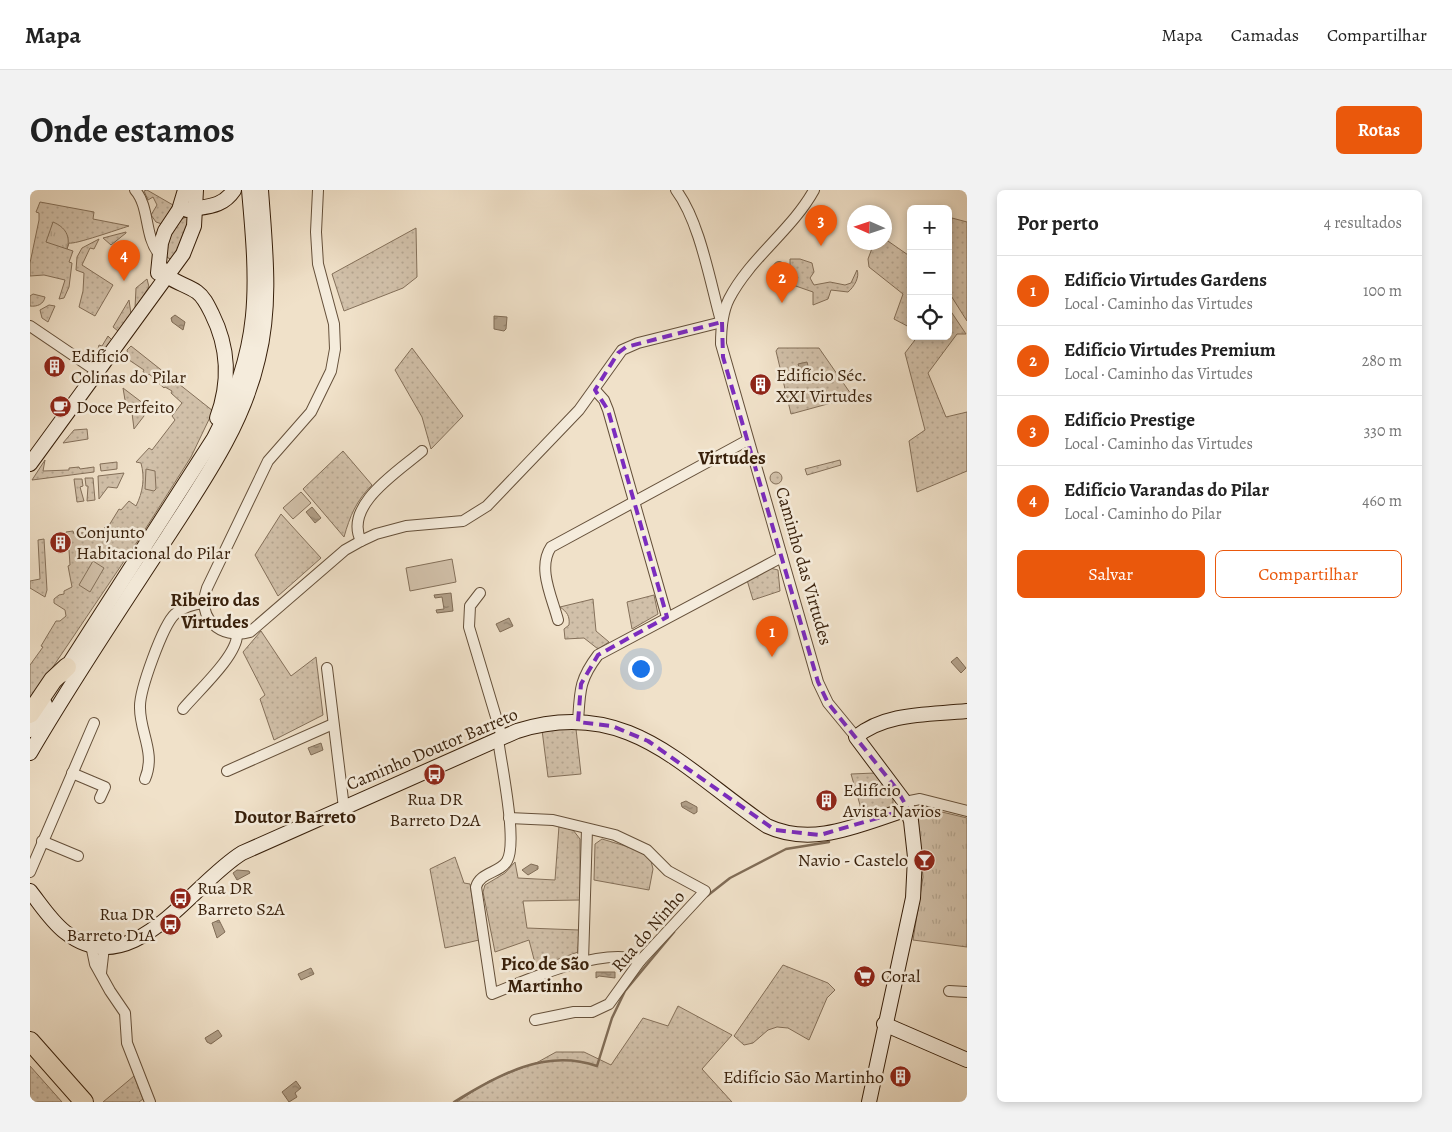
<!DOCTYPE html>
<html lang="pt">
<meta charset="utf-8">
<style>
body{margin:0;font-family:Alegreya,serif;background:#f2f2f2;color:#222}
.controls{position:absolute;right:15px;top:15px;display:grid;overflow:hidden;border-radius:8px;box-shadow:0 2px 8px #0003}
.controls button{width:45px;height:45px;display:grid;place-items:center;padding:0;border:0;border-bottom:1px solid #e0e0e0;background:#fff;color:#222;font:25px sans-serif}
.compass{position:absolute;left:817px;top:15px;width:45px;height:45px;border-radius:50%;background:#fff;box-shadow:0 2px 8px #0003;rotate:273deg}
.you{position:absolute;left:610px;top:478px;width:18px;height:18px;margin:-12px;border:4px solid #fff;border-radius:50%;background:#1a73e8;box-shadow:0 0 0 8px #1a73e833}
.badge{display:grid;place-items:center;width:32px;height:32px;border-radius:50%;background:#ea580c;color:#fff;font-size:16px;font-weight:700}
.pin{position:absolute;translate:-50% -41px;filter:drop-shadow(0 1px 2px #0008)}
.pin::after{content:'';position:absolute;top:26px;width:18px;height:15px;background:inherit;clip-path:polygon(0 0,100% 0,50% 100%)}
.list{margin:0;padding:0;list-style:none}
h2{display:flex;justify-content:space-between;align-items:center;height:65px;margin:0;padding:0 20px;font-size:21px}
h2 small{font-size:16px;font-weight:400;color:#767676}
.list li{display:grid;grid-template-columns:32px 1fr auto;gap:15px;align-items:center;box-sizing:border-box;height:70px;padding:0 20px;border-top:1px solid #e0e0e0}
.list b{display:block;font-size:19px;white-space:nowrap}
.list p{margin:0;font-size:16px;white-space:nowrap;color:#767676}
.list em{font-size:16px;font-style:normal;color:#767676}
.actions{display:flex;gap:10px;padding:15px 20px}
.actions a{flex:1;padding:11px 0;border:1px solid #ea580c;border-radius:8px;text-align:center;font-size:18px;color:#ea580c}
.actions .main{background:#ea580c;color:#fff}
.icon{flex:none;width:28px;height:28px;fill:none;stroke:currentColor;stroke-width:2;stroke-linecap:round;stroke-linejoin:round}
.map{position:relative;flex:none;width:937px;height:912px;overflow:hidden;border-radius:8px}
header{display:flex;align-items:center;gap:30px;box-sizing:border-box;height:70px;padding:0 25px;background:#fff;border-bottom:1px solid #e0e0e0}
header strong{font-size:24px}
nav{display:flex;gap:28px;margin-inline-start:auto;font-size:18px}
.intro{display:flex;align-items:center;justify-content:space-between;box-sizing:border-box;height:120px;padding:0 30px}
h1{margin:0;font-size:35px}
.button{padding:12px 22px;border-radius:8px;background:#ea580c;color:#fff;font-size:18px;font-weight:700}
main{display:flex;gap:30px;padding:0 30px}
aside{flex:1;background:#fff;border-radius:8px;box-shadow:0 2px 8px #0003}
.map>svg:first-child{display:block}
</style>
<header>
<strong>Mapa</strong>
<nav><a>Mapa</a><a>Camadas</a><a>Compartilhar</a></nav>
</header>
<div class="intro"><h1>Onde estamos</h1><a class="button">Rotas</a></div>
<main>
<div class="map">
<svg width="937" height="912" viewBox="0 0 937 912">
<defs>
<pattern id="grass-dots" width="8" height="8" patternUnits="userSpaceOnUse" patternTransform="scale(1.25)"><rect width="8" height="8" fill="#d1c0a9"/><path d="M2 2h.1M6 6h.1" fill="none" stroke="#b4a590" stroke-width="1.8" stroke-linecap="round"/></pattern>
<pattern id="park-tufts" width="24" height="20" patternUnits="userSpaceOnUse" patternTransform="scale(1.25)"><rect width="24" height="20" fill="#d1c0a9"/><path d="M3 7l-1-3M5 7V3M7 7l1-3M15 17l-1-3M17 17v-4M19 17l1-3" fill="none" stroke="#b4a590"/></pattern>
<pattern id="water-ripples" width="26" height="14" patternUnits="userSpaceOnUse" patternTransform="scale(1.25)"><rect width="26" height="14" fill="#b19f88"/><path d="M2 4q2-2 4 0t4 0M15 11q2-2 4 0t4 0" fill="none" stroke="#91816d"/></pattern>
</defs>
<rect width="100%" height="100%" fill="#f0e1c9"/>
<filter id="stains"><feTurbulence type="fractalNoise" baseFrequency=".004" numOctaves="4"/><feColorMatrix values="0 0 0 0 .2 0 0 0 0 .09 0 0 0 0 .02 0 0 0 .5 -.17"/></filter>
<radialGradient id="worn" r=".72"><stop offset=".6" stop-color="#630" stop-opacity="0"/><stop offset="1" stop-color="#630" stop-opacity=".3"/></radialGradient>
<g fill="url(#grass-dots)" stroke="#84705a">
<polygon points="117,0 143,15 132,34 126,32 121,25 127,15 123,7 118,10 114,1"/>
<path d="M10 12 64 22 63 29 99 36C89 39 44 55 39 53L37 59 43 61 39 72 42 73 39 97 34 108 29 109 35 90 14 85 0 86V73L9 30V23L6 22Z"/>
<path d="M158 26 160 28 150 58 141 69 138 68 135 64C139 50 143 31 158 26Z"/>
<polygon points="922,28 937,32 937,131 918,101 918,46 920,46"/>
<polygon points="386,38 387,87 373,98 314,121 302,84"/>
<polygon points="96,43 81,55 73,48 96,42"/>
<polygon points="69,49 64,59 60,58 52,75 83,95 65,126 49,117 53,101 54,83 46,80 47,67 52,58"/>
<polygon points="855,49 881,67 881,138 864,129 873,104 839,77 838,69 844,53 854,52"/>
<path d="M760 69H770L782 73 784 82 780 88 784 95 800 92 815 95 821 93 827 80C830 87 824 97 818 102L801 100 798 109 783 115V102L760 94Z"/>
<polygon points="117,89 119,97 105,118 106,98"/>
<path d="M3 104 15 107C14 114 7 117 0 116V106Z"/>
<polygon points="99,110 101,124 88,141 83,137"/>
<polygon points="19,115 25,116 18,132 12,128 10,120"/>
<polygon points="918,117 936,144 927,144 898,183 916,227 937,222 937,281 887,302 879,251 895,240 875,163 888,146 918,146"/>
<polygon points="78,146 82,150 68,169 65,171 58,167 62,161 67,163 69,155 72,156"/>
<path d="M101 156 183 221 161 267 109 349 0 511V475L13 457 11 456 26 431H30L36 426 35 420 24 413V409L29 405 34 404V401L42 397 38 376 40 375 39 360H37L39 349 37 348 36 342 43 341 44 344 72 340 76 336 78 337 89 319 91 320 99 311 106 316C113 302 115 288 111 273L106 272 119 258 122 260 145 230 142 226 152 213 141 203 142 201 135 197 134 198 119 184 118 185 113 182 114 180 99 170 97 160Z"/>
<polygon points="382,158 433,226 401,259 392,227 365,180"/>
<polygon points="748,158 789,158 823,207 761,224 746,161"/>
<polygon points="93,198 118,217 114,218 114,226 104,239 101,215 96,216"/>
<polygon points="57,239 58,249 33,253 44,240"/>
<path d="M313 261 342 295C326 311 320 326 314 347L273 299Z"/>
<polygon points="15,270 13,281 39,280 39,278 49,277 50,279 64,277 64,282 2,290"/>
<polygon points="810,270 811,275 777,285 775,279"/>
<polygon points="87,272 87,279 71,281 70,274"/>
<circle cx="746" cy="288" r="6"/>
<polygon points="94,283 87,298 78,297 69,309 68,286"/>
<polygon points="55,288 63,288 65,310 57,311 58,296 56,296"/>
<polygon points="44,289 52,289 53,296 50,297 54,311 47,312"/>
<polygon points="251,324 291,368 248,406 225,365"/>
<polygon points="14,349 17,400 15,407 0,398 0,391 10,389 8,350"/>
<polygon points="740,378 748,380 750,401 723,410 717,390"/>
<polygon points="624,405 628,424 602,439 597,412"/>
<path d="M563 409 566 441 579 452 568 459 554 448 535 449 534 439 539 435C540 426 537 422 530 417Z"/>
<polygon points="231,441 261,486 286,467 293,525 244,550 230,509 235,505 213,462"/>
<polygon points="546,539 551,584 518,587 512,540"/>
<polygon points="845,583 863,606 863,616 830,627 830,615 821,584"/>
<polygon points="529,636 543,640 550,649 550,710 493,711 497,738 549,740 548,762 506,777 499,750 465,762 453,702 455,695 475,683 485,672 488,688 525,690"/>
<polygon points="572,649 602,658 620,667 623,679 619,700 564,690 565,654"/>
<polygon points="425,667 434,693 440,694 449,750 415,758 400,679"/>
<polygon points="753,775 798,793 805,800 797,808 779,850 758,838 747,837 738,840 723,853 714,855 704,846"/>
<polygon points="648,816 702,845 672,879 702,912 427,912 459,891 508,872 526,862 554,862 581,875 613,828 638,836"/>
<polygon points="0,876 32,912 0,912"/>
<polygon points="104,886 113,909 109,912 73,912"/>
</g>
<g fill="url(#park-tufts)" stroke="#84705a">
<path d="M23 32C35 37 41 46 37 59L16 52Z"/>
<polygon points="891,617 937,628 937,757 883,750 893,687 887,620"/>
</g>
<g fill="#d1c0a9" stroke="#84705a">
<polygon points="116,279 125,281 126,299 124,301 115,299"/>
<polygon points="271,302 281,313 263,329 253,318"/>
<polygon points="422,369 426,392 380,401 376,378"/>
<polygon points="63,371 74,378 60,402 49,395"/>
</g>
<g fill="url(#water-ripples)" stroke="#806c56">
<circle cx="749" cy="77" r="5.5"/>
<polygon points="145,125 155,132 153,140 142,132 141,128"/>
<polygon points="464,126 477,127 476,139 474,141 464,139"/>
<polygon points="777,172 782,191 774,193 768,174"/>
<polygon points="282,317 291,328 285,333 276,322"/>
<polygon points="421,403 423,421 407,423 406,420 414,419 412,407 405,408 404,405"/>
<polygon points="479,428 483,436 470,442 466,434"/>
<polygon points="927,467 936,478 931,483 921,472"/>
<polygon points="291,553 293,560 281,565 278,558"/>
<polygon points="656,611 667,617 667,622 664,624 652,617 651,613"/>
<polygon points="501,674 508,676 508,679 498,685 492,680"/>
<polygon points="207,680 219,681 220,683 207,690 203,683"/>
<polygon points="189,730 195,742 187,748 182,733"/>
<polygon points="281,778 284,784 271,790 268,784"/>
<polygon points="566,782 585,782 585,788 569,786 566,788"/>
<polygon points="188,840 192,846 181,854 177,852 175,848"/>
<polygon points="266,891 271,898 265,903 267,907 259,912 252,902"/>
</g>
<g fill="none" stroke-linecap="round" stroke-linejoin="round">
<g stroke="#806c56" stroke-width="2.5">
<polyline points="677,706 700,688 756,659 799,652"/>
<path d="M424 912C468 885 515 858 567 876L582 828 595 801 644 742"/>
</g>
<defs>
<g id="street">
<path d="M105 0C120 17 114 46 129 64"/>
<path d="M288 0 286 42 288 74 304 134 305 159 301 181 281 222 238 271 177 398C166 428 190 450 220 442L315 360 331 351 346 344 376 336 433 331 457 316 549 220 592 160 608 153 692 132"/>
<path d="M646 0C670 32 680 92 691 131"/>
<path d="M784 0C762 40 720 68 699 109 692 123 691 139 691 154L788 492 798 513 826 547"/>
<polyline points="0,136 68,182"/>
<polyline points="565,200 574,210 578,220 637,427"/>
<path d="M331 351C313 315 369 281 392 261"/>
<polyline points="450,403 440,416 439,437 472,547"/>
<path d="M528 430C522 407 507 378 521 357L718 250"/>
<polyline points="297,478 314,618"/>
<path d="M153 519C167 502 207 466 207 445"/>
<path d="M548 532C550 501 549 490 568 465L752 367"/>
<path d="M468 549C471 573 488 652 477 671 470 683 450 682 446 697L462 804C496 790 576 755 610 771"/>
<polyline points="197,581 303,534"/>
<polyline points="42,583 75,597 70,608"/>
<path d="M115 589C126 563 110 543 110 518 109 501 133 435 145 424 153 417 163 414 174 413"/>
<polyline points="875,612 890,609 937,621"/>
<polyline points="479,628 523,630 585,645 617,660 638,681 675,701 610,771 579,814 562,822 544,822 505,830"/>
<polyline points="12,651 48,666"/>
<polyline points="0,682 64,533"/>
<polyline points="61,755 65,774 80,801 95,823 97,853 120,912"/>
<polyline points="553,771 557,639"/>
<polyline points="71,783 74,757"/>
<polyline points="919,801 937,802"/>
</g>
<g id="secondary">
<path d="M157 20C176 16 192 18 204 0"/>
<path d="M130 76C136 91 154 93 167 102 174 107 178 116 182 124 199 158 200 193 187 228"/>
<polyline points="128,83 131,53 135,41 149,20 155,0"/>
<polyline points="0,274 153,64 164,36 166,0"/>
<path d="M32 485 184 248C232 157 228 99 219 0"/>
<polyline points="0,540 15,514"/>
<path d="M0 563C43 489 91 418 138 346 174 290 213 235 228 169 242 113 235 57 231 0"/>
<path d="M0 701C11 715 21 731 35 742 103 795 160 695 212 663L487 541C598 506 653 579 737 636 784 658 832 633 878 619"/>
<polyline points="854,834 937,870"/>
<path d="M839 912 883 708 885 667 881 631 874 611 826 547C856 522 900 525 937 521"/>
</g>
<g id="highway">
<polyline points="0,524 23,490 37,477"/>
<polyline points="0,851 54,912"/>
</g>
</defs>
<use href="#street" stroke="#65503a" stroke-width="12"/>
<use href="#secondary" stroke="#371f0a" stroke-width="16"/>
<use href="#highway" stroke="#371f0a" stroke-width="20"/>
<use href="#street" stroke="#f5ecdc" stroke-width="10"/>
<use href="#secondary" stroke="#f5ecdc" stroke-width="14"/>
<use href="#highway" stroke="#f0e1c9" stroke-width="18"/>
</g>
<path fill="none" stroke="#7b2cbf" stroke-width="4" stroke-dasharray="10 6" stroke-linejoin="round" d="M692 132 693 167 788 492 798 513 866 598 878 619 790 645 745 640 618 551 582 536 548 532 551 494 568 465 637 427 578 220 565 200 588 163 596 157Z"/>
<defs>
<symbol id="building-disc" viewBox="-11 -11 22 22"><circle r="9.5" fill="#8f2418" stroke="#f5ecdc"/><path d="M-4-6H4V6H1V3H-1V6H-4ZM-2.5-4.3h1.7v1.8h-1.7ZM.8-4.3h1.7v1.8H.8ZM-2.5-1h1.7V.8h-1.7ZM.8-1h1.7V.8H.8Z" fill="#fff"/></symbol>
<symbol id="cafe-disc" viewBox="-11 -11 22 22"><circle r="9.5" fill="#8f2418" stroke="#f5ecdc"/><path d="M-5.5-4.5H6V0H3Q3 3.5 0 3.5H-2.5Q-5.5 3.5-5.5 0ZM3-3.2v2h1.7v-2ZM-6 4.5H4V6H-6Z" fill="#fff"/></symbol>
<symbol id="bus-disc" viewBox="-11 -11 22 22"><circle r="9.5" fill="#8f2418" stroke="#f5ecdc"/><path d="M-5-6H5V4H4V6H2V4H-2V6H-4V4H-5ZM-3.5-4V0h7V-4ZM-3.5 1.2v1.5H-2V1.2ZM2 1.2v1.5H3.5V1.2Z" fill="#fff"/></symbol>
<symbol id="bar-disc" viewBox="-11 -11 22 22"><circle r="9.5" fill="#8f2418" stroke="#f5ecdc"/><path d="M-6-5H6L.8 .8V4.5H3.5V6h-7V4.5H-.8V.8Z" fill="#fff"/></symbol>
<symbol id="supermarket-disc" viewBox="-11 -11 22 22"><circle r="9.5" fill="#8f2418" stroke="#f5ecdc"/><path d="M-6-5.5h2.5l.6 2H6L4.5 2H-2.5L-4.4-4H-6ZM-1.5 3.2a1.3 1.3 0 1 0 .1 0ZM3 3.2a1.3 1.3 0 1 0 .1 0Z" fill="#fff"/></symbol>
</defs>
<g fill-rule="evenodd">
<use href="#building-disc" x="12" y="164" width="25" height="25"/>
<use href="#building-disc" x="718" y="182" width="25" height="25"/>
<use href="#cafe-disc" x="18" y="204" width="25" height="25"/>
<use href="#building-disc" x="18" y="340" width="25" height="25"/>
<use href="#bus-disc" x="392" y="572" width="25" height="25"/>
<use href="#building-disc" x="784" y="598" width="25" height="25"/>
<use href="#bar-disc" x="882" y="658" width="25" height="25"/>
<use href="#bus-disc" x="138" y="696" width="25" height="25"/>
<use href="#bus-disc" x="128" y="722" width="25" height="25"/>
<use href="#supermarket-disc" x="822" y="774" width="25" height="25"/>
<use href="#building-disc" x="858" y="874" width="25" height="25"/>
</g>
<g text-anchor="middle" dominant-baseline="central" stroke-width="5" stroke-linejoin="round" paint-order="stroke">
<g font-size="18" fill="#371f0a" stroke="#f5ecdc" text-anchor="start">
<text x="41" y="166">Edifício<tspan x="41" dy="21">Colinas do Pilar</tspan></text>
<text x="746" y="185">Edifício Séc.<tspan x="746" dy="21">XXI Virtudes</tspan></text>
<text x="46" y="217">Doce Perfeito</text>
<text x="46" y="342">Conjunto<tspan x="46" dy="21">Habitacional do Pilar</tspan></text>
<text x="813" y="600">Edifício<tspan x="813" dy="21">Avista Navios</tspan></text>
<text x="405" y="609" text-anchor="middle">Rua DR<tspan x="405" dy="21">Barreto D2A</tspan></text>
<text x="878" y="670" text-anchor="end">Navio - Castelo</text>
<text x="167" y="698">Rua DR<tspan x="167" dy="21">Barreto S2A</tspan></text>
<text x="125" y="724" text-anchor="end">Rua DR<tspan x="125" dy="21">Barreto D1A</tspan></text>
<text x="851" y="786">Coral</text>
<text x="854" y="887" text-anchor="end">Edifício São Martinho</text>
</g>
<g font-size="18" fill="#371f0a" stroke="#f5ecdc">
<text transform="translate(774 376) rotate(74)">Caminho das Virtudes</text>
<text transform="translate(402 559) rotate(-23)">Caminho Doutor Barreto</text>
<text transform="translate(618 741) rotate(-49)">Rua do Ninho</text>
</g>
<g font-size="19" font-weight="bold" fill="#371f0a" stroke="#f5ecdc">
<text x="702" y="268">Virtudes</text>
<text x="185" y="410">Ribeiro das<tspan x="185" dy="22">Virtudes</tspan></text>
<text x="265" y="627">Doutor Barreto</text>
<text x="515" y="774">Pico de São<tspan x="515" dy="22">Martinho</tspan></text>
</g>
</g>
<rect width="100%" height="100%" filter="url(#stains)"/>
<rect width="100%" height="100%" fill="url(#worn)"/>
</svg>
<div class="controls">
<button>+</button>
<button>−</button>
<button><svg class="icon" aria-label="locate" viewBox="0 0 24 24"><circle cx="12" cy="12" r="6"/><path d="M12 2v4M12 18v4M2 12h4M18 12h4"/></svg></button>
</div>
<svg class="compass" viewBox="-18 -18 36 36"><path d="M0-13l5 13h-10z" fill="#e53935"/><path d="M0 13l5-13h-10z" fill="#767676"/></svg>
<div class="you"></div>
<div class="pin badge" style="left:742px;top:467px">1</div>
<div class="pin badge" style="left:752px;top:113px">2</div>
<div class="pin badge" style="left:791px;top:56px">3</div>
<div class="pin badge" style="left:94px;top:91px">4</div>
</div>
<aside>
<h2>Por perto<small>4 resultados</small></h2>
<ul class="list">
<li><span class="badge">1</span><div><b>Edifício Virtudes Gardens</b><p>Local · Caminho das Virtudes</p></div><em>100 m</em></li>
<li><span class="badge">2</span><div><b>Edifício Virtudes Premium</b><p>Local · Caminho das Virtudes</p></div><em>280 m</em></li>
<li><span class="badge">3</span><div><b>Edifício Prestige</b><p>Local · Caminho das Virtudes</p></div><em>330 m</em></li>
<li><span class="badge">4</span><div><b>Edifício Varandas do Pilar</b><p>Local · Caminho do Pilar</p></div><em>460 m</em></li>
</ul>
<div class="actions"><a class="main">Salvar</a><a>Compartilhar</a></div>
</aside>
</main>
